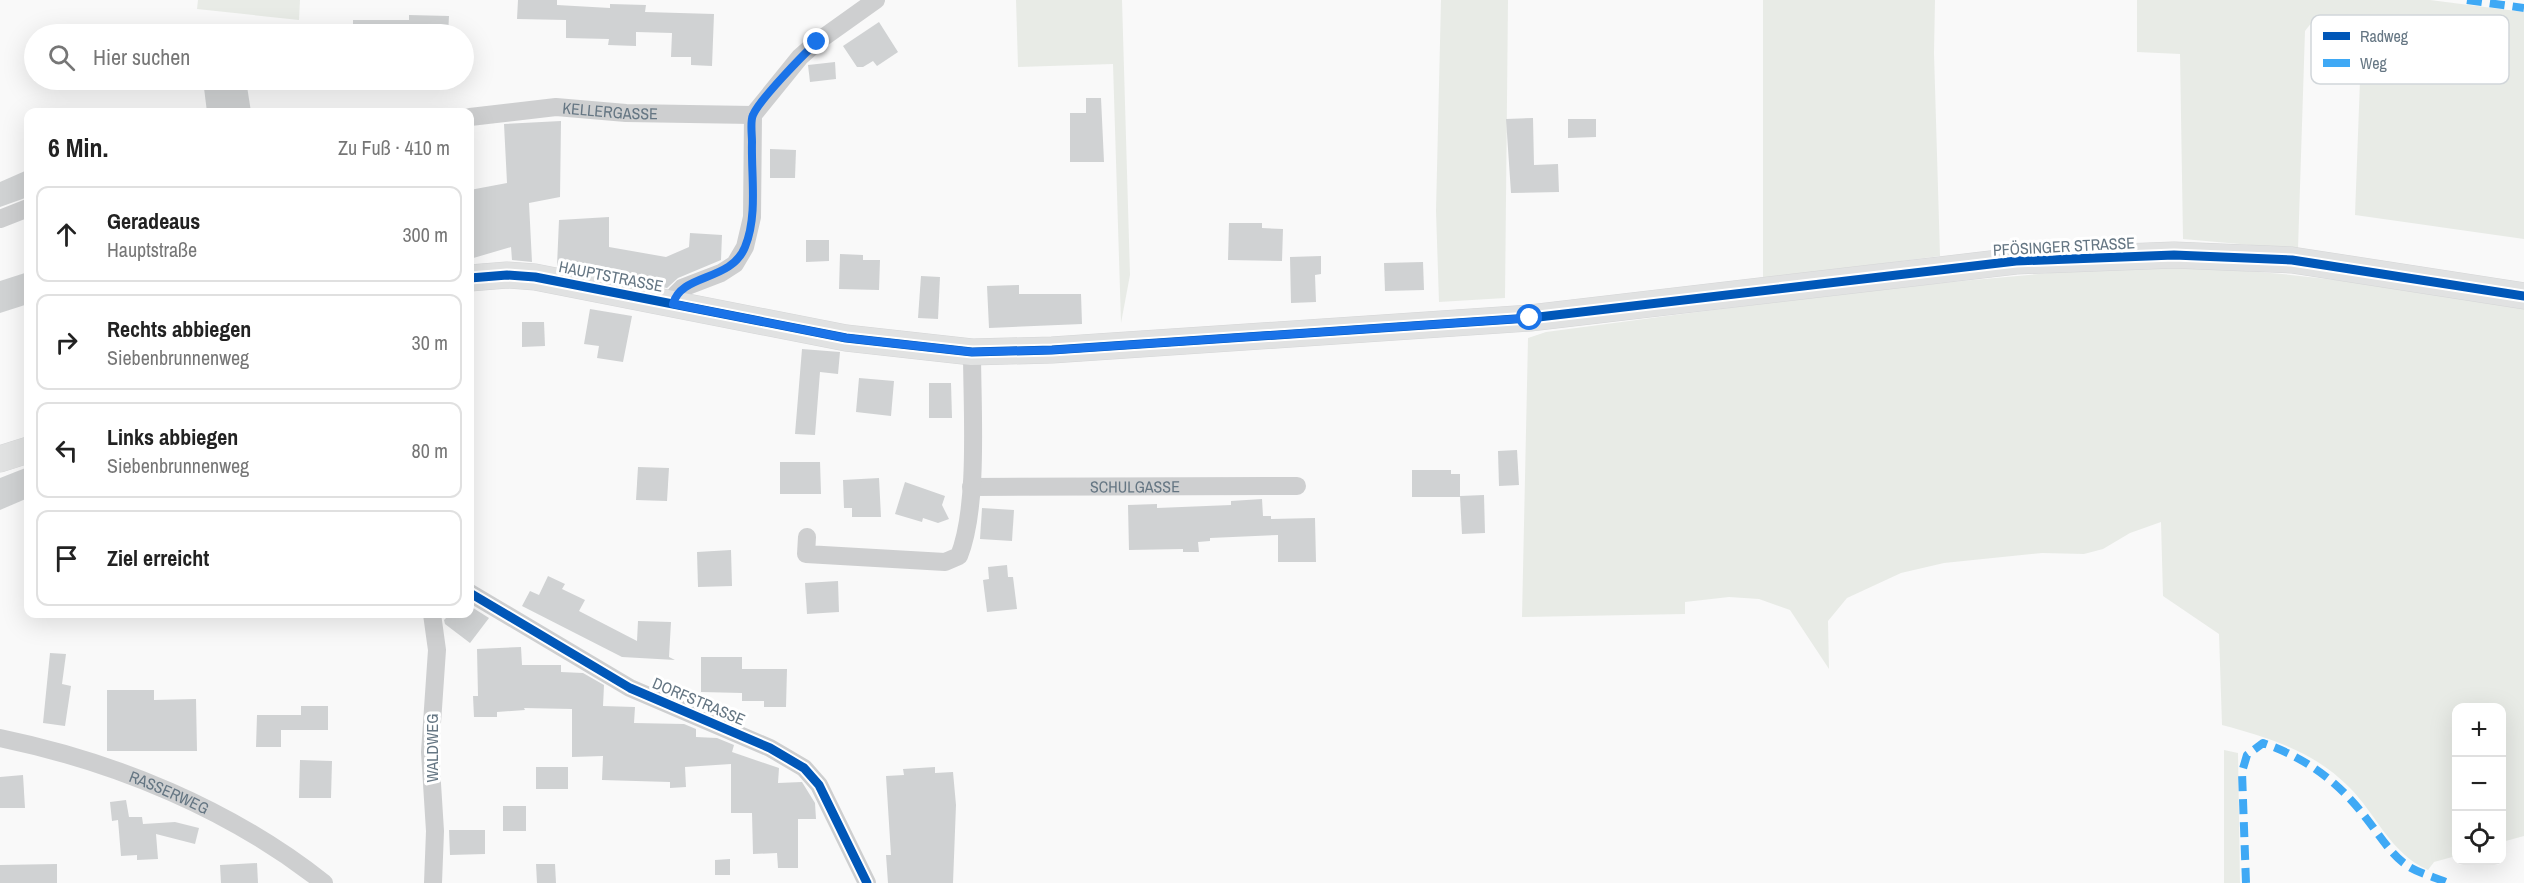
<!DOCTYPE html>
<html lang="de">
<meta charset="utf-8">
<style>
body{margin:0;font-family:"Archivo Narrow",sans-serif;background:#f2f2f2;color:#222}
.controls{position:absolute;right:18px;bottom:18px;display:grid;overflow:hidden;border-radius:12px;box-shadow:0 6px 24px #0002}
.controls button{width:54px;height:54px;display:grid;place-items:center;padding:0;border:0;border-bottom:2px solid #e0e0e0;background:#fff;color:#222;font:30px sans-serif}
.stop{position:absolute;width:18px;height:18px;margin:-14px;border:4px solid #1a73e8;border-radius:50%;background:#fff}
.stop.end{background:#1a73e8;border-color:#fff;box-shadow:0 2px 6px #0008}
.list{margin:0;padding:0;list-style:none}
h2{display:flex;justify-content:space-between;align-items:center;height:78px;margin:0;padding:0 24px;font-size:26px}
h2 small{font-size:20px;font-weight:400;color:#767676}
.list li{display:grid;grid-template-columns:39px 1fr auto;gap:18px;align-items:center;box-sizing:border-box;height:96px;margin:0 12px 12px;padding:0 12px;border:2px solid #e0e0e0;border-radius:12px}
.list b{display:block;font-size:22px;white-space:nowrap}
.list p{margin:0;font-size:20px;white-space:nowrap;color:#767676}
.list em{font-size:20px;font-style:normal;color:#767676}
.icon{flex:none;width:33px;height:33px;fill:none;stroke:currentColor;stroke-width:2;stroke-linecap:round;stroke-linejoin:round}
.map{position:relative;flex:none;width:2524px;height:883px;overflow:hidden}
.search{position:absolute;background:#fff;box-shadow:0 6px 24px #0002;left:24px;top:24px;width:450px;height:66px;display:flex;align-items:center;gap:15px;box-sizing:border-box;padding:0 21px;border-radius:33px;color:#767676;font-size:22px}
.panel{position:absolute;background:#fff;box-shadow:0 6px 24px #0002;left:24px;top:108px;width:450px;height:510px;border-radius:12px}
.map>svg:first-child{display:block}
</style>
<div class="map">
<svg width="2524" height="883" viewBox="0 0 2524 883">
<rect width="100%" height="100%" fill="#f9f9f9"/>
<g fill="#e8ebe6">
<polygon points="198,0 300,0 299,20 197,9"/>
<polygon points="1016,0 1122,0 1130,275 1121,323 1113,64 1018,67"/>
<polygon points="1441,0 1508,0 1505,298 1439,302 1436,211"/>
<polygon points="1763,0 1935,0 1934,53 1940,256 1763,279"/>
<polygon points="2137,0 2430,0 2524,12 2524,239 2355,215 2362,26 2312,22 2305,31 2298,249 2183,239 2180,54 2137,52"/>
<path d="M2146 267C2274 267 2398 288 2524 307V836L2502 842V708H2456V856L2434 862 2428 870C2390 853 2377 815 2349 787 2313 751 2270 738 2222 725L2219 634 2163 596 2161 522 2130 533 2103 549 2084 554 2042 553 1944 563 1901 573 1847 598 1828 621 1829 669 1790 610 1759 599 1729 597 1685 602V614L1522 617 1528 338 1546 332C1746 306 1945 277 2146 267Z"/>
<polygon points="2224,750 2238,753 2240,883 2224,883"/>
</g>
<g fill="#d0d2d3">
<polygon points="518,0 557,0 557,5 610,8 610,4 646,5 645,12 714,14 712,66 691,65 691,57 671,57 672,33 636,32 636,46 608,45 609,39 566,38 566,20 517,19"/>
<polygon points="409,15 449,16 448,34 353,34 353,20 409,20"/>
<polygon points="879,22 898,52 877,66 873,61 863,67 857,67 843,46"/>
<polygon points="835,62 836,79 810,82 808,65"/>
<polygon points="203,80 246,80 251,112 207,112"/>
<polygon points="1086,98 1101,98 1104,162 1070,162 1070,113 1086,113"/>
<polygon points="1533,118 1534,165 1558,164 1559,192 1511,193 1506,119"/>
<polygon points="1568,119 1596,119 1596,137 1568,138"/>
<polygon points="561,121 560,197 529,203 532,262 512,260 511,247 470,259 470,190 507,183 504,124"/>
<polygon points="770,149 796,150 795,178 770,178"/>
<polygon points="25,171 28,180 28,197 0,207 0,182"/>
<polygon points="609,217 609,247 666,257 689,247 690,233 722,235 721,260 678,278 667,288 557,266 559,220"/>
<polygon points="1229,223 1262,223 1262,228 1283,229 1282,261 1228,260"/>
<polygon points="806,240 829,240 829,261 806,262"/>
<polygon points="840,254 863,255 863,260 880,260 879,290 839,289"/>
<polygon points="1321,256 1321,274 1315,275 1316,302 1291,303 1290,257"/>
<polygon points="1423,262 1424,290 1385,291 1384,263"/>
<polygon points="28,272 28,304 0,313 0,281"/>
<polygon points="921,276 940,277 938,319 918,318"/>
<polygon points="1019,285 1019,294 1081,294 1082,324 989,328 987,286"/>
<polygon points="590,309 632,316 623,362 597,358 599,346 584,344"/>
<polygon points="522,322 544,322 545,346 522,347"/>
<polygon points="802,349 840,352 838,374 820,372 815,435 795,434"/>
<polygon points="859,378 894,381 891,416 856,412"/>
<polygon points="929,383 951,383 952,418 929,418"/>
<polygon points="1517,450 1519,485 1499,486 1498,451"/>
<polygon points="780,462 820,462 821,494 780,494"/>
<polygon points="28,467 28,498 0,510 0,478"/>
<polygon points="638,467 669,468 667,501 636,500"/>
<polygon points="1412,470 1451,470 1451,474 1460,474 1460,497 1412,497"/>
<polygon points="879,478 881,517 852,517 852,508 844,508 843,480"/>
<polygon points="905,482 945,496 942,505 949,519 938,523 923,518 922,522 895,514"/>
<polygon points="1484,495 1485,533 1462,534 1460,496"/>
<polygon points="1262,499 1263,516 1271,516 1271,519 1315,518 1316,562 1278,562 1278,535 1210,538 1210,541 1198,542 1199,552 1183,552 1183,549 1129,550 1128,505 1157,504 1157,508 1231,505 1231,501"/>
<polygon points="982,508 1014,510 1012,541 980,539"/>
<polygon points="731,550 732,586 698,587 697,552"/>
<polygon points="1007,565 1008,577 1013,577 1017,609 987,612 983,580 989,579 988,567"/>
<polygon points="548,576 565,584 562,589 585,600 579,611 637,641 638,621 671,622 669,657 675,660 622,657 522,606 530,591 539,595"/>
<polygon points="838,581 839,612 807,614 805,583"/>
<polygon points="470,606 489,618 470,643 445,624 444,620 450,614 470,614"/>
<polygon points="521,647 522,665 561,665 561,672 583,673 604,685 603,706 635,707 634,723 684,724 696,729 696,737 717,738 734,745 732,752 779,768 778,783 802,782 815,803 816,819 798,819 798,868 778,868 777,853 753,854 752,813 731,813 731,764 685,767 686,787 670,788 670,782 602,780 603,756 572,757 572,709 524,708 525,710 497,712 497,717 474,717 473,696 478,696 477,649"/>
<polygon points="50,653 66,654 62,684 71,686 65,726 43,723"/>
<polygon points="701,657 742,657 742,669 787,669 786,707 764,707 764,701 742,701 742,693 701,692"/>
<polygon points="107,690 154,690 154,700 196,699 197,751 107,751"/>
<polygon points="301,706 328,706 328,730 281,730 281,747 256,747 257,715 301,715"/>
<polygon points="300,760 332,761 331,798 299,798"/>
<rect x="536" y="767" width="32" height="22"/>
<polygon points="935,767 935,773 953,772 956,805 953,883 888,883 886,855 891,855 886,776 904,775 903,769"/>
<polygon points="23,775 25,808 0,808 0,777"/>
<polygon points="126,800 129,817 142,817 143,824 175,822 199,828 195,844 156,834 158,859 137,860 137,855 121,856 118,820 112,821 110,802"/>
<rect x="503" y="806" width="23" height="25"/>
<polygon points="449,830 485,830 485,854 450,855"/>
<polygon points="730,859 730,875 715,875 715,860"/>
<polygon points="257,863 258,883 221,883 220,865"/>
<polygon points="57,864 57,883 0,883 0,865"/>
<polygon points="536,864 555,864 556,883 537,883"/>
</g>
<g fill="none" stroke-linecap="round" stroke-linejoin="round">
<defs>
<g id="secondary">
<polyline points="470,278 507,275 535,277 846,338 972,352 1052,350 1530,318 2016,261 2174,255 2292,260 2524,296"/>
<polyline points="0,459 28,450"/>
</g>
</defs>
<use href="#secondary" stroke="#d5d6d7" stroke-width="27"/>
<g stroke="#cecfd0" stroke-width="18">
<path id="s1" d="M470 117 556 107 626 113 753 115"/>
<polyline points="0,219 28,208"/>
<polyline points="673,304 676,294 682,288 721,273 735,264 745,247 752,217 753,115 800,57 817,42 876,0"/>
<path id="s2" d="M971 487 1297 486"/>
<path d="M807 537 806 554 945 562 959 556C979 506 972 408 972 352"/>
<polyline points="470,593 630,688 770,748 804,768 819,785 867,883"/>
<polyline points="432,614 437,650 430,752 435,831 433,883"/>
<path id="s3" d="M0 738C116 762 230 809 324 883"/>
</g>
<use href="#secondary" stroke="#e1e2e2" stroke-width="26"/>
<g stroke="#3fa9f5" stroke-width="8" stroke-dasharray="15 8" stroke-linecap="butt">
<polyline points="2467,0 2524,8"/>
<path d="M2246 883 2242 772 2247 755 2263 743C2306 758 2339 782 2366 818 2378 833 2390 853 2405 864 2417 873 2435 877 2448 883"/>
</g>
<defs>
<g id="cycleway">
<polyline points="470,278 507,275 535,277 846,338 972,352 1052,350 1530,318 2016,261 2174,255 2292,260 2524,296"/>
<polyline points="470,593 630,688 770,748 804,768 819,785 867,883"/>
</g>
</defs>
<use href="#cycleway" stroke="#fff" stroke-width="13"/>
<use href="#cycleway" stroke="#0057b8" stroke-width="9"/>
</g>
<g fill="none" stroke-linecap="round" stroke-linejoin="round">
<path stroke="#1a73e8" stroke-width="8" d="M817 42C803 55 760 99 753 115 750 121 752 134 752 142 751 175 758 216 745 247 731 282 681 273 673 304L846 338 972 352 1053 350 1530 318"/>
</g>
<g text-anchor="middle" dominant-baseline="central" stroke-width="6" stroke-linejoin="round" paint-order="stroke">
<g font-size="16" fill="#657683" stroke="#fff">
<text stroke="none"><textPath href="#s1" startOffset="141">KELLERGASSE</textPath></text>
<text transform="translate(2064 246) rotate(-3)">PFÖSINGER STRASSE</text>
<text transform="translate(611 276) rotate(11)">HAUPTSTRASSE</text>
<text stroke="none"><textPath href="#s2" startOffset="164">SCHULGASSE</textPath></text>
<text transform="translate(699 701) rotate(23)">DORFSTRASSE</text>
<text transform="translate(432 748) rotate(-90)">WALDWEG</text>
<text stroke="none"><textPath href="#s3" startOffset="178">RASSERWEG</textPath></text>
</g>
</g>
<rect x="2311" y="15" width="198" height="69" rx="9" fill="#fff" stroke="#d1d6da" stroke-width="1.5"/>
<rect x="2323" y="32" width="27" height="8" fill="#0057b8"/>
<rect x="2323" y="59" width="27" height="8" fill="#3fa9f5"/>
<g font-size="16" fill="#657683">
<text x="2360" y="42">Radweg</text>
<text x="2360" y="69">Weg</text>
</g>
</svg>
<div class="controls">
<button>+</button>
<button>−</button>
<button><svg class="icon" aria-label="locate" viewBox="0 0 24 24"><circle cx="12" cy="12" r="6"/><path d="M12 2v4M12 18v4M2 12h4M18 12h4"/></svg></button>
</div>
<div class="stop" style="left:1530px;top:318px"></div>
<div class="stop end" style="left:817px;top:42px"></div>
<div class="search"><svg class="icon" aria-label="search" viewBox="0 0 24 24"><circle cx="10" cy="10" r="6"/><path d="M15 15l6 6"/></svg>Hier suchen</div>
<section class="panel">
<h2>6 Min.<small>Zu Fuß · 410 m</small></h2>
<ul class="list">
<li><svg class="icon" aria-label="ahead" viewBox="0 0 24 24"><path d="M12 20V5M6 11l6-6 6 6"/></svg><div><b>Geradeaus</b><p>Hauptstraße</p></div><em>300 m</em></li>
<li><svg class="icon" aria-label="right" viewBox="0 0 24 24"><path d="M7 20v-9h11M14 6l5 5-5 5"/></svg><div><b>Rechts abbiegen</b><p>Siebenbrunnenweg</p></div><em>30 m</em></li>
<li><svg class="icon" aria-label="left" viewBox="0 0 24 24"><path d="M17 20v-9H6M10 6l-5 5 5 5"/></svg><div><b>Links abbiegen</b><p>Siebenbrunnenweg</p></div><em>80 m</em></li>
<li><svg class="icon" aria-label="arrive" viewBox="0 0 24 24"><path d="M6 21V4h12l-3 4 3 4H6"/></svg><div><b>Ziel erreicht</b></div></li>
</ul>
</section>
</div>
